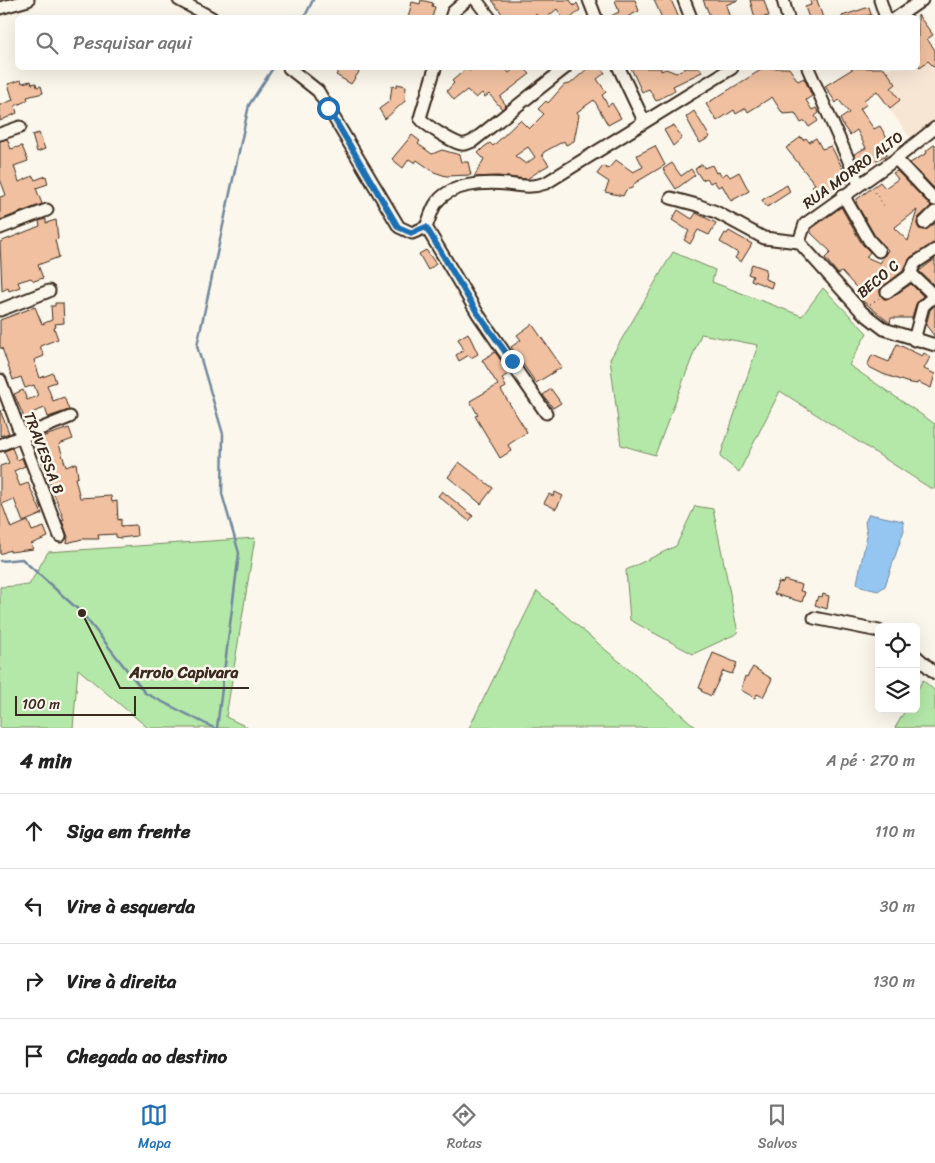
<!DOCTYPE html>
<html lang="pt">
<meta charset="utf-8">
<style>
body{margin:0;font-family:Sriracha,sans-serif;background:#f2f2f2;color:#222}
.controls{position:absolute;right:15px;bottom:15px;display:grid;overflow:hidden;border-radius:8px;box-shadow:0 5px 20px #0002}
.controls button{width:45px;height:45px;display:grid;place-items:center;padding:0;border:0;border-bottom:1px solid #e0e0e0;background:#fff;color:#222;font:25px sans-serif}
.scale{position:absolute;left:15px;bottom:12px;width:121px;box-sizing:border-box;padding-left:5px;border:2px solid #3b2a1e;border-top:0;font-size:14px;line-height:18px;white-space:nowrap;color:#3b2a1e;-webkit-text-stroke:4px #fbf7ec;paint-order:stroke}
.stop{position:absolute;width:15px;height:15px;margin:-11px;border:4px solid #1f6fb2;border-radius:50%;background:#fff}
.stop.end{background:#1f6fb2;border-color:#fff;box-shadow:0 1px 5px #0008}
.list{margin:0;padding:0;list-style:none}
h2{display:flex;justify-content:space-between;align-items:center;height:65px;margin:0;padding:0 20px;font-size:21px}
h2 small{font-size:16px;font-weight:400;color:#767676}
.list li{display:grid;grid-template-columns:32px 1fr auto;gap:15px;align-items:center;box-sizing:border-box;height:75px;padding:0 20px;border-top:1px solid #e0e0e0}
.list b{display:block;font-size:19px;white-space:nowrap}
.list em{font-size:16px;font-style:normal;color:#767676}
.icon{flex:none;width:28px;height:28px;fill:none;stroke:currentColor;stroke-width:2;stroke-linecap:round;stroke-linejoin:round}
.map{position:relative;flex:none;width:935px;height:728px;overflow:hidden}
.search{position:absolute;background:#fff;box-shadow:0 5px 20px #0002;left:15px;right:15px;top:15px;height:55px;display:flex;align-items:center;gap:12px;box-sizing:border-box;padding:0 18px;border-radius:8px;color:#767676;font-size:19px}
.sheet{height:365px;background:#fff}
nav{display:flex;justify-content:space-around;align-items:center;box-sizing:border-box;height:70px;border-top:1px solid #e0e0e0;background:#fff;font-size:14px;color:#767676}
nav a{display:grid;justify-items:center;gap:2px}
nav .on{color:#1f6fb2}
.map>svg:first-child{display:block}
</style>
<div class="map">
<svg width="935" height="728" viewBox="0 0 935 728">
<rect width="100%" height="100%" fill="#fbf7ec"/>
<filter id="ink" filterUnits="userSpaceOnUse"><feTurbulence type="fractalNoise" baseFrequency=".02" numOctaves="2"/><feDisplacementMap in="SourceGraphic" scale="10" xChannelSelector="R" yChannelSelector="G"/><feConvolveMatrix kernelMatrix="1 2 1 2 8 2 1 2 1" color-interpolation-filters="sRGB"/></filter>
<g filter="url(#ink)">
<polygon fill="#f8e6d5" points="918,48 935,71 935,123 912,140 859,68 918,68"/>
<g fill="#b4e8a8" stroke="#788963">
<polygon points="673,252 715,270 712,282 802,316 823,288 867,333 849,365 935,424 935,488 930,488 780,391 739,472 720,457 758,345 701,334 655,455 621,445 610,359"/>
<polygon points="695,506 713,509 738,633 693,654 630,620 626,570 676,546"/>
<polygon points="255,538 226,717 249,728 148,728 78,669 73,728 0,728 0,587 29,585 48,552"/>
<polygon points="537,591 697,728 469,728"/>
<polygon points="923,680 935,691 935,728 895,728 906,709 916,709 916,692"/>
</g>
<polygon fill="#94c6f1" stroke="#70889d" points="869,514 903,521 904,530 885,586 878,591 861,587 857,583 867,535 865,522"/>
<g fill="none" stroke-linecap="round" stroke-linejoin="round">
<g stroke="#70889d" stroke-width="2.5">
<polyline points="304,18 313,0"/>
<polyline points="0,561 22,559 82,613 145,693 214,728"/>
<polyline points="217,728 239,553 222,494 223,434 197,346 249,105 273,68"/>
</g>
</g>
<g fill="#f0c0a0" stroke="#3b2a1e" fill-rule="evenodd">
<polygon points="421,0 433,3 432,6 435,7 432,18 408,18 412,2 420,4"/>
<polygon points="492,0 570,0 574,6 577,3 580,10 571,18 563,18 557,9 546,18 538,18 536,14 532,18 505,18"/>
<polygon points="615,0 635,0 639,11 625,18 607,18 619,12"/>
<polygon points="654,0 671,0 679,18 662,18"/>
<polygon points="703,0 738,0 726,5 730,18 711,18"/>
<polygon points="750,0 764,0 769,16 755,18"/>
<polygon points="810,0 817,0 823,18 809,18 805,7 811,5"/>
<polygon points="869,7 871,15 842,18 842,16"/>
<polygon points="918,15 933,35 927,39 935,50 935,68 928,61 920,67 918,64"/>
<polygon points="341,68 352,68 359,72 351,84 336,75"/>
<polygon points="467,68 469,71 474,68 505,68 509,73 515,68 524,68 530,74 500,97 506,105 502,109 489,94 485,97 482,93 476,98 467,90 454,100 447,91 454,83 452,81"/>
<path d="M588 68H601L605 73 597 79 606 92 602 95 608 106 612 103 621 118 608 125 594 100 577 112 579 115 574 141 566 145 564 141 544 152 542 155 549 165 542 169 527 179 498 176 474 177 484 159 478 153 484 147 490 143 493 146 520 120 529 129 544 114 538 109 546 101 548 103 564 85 570 84ZM528 147 535 157 526 164 515 156Z"/>
<polygon points="631,68 661,68 661,71 666,69 676,73 685,68 700,68 702,72 673,86 675,90 656,101 649,89 642,92"/>
<polygon points="764,68 789,68 798,81 804,78 812,96 806,100 812,110 816,108 819,113 815,116 818,121 809,127 805,121 801,123 795,113 783,114 772,97 748,112 746,108 736,114 734,110 717,121 706,104"/>
<polygon points="854,68 884,68 896,84 891,88 900,100 890,108 877,91 864,100 867,104 860,109 874,129 880,126 892,147 885,151 887,155 860,168 854,154 866,148 857,130 850,135 844,127 840,119 849,113 839,100 836,103 825,86"/>
<polygon points="21,80 22,83 31,81 32,84 36,83 37,87 41,86 43,93 27,97 28,100 15,106 17,113 0,121 0,105 13,100 8,84"/>
<polygon points="397,84 406,86 405,101 385,119 379,109 390,101 392,86 397,87"/>
<polygon points="694,111 710,137 700,143 686,117"/>
<polygon points="674,125 682,138 673,146 664,130"/>
<polygon points="39,133 45,149 37,152 32,135"/>
<polygon points="412,135 420,141 418,144 432,154 442,150 460,155 462,162 468,162 471,175 446,176 434,172 417,160 415,163 409,159 403,168 392,159"/>
<polygon points="801,137 803,140 806,138 809,142 816,138 822,149 831,146 849,181 829,193 827,191 808,206 803,199 816,191 812,186 815,184 786,148"/>
<polygon points="7,139 11,149 22,146 28,161 14,166 19,182 33,176 35,180 46,176 48,184 36,188 42,204 0,220 0,197 6,195 0,179 0,141"/>
<polygon points="935,144 935,189 910,163 927,153 926,151"/>
<polygon points="655,146 665,165 635,183 632,188 626,190 623,196 605,192 609,182 597,174 603,166 608,169 616,160 633,172 643,167 637,155"/>
<polygon points="672,163 681,176 691,169 695,175 676,189 663,169"/>
<polygon points="702,164 704,168 712,165 716,173 719,172 721,176 727,173 730,177 739,172 749,191 731,201 722,185 718,187 714,181 710,183 707,178 702,180 695,169"/>
<path d="M897 171 931 206 918 218 917 224 919 229 925 230 935 223V243L911 257 903 271 880 289V293L884 299 891 298 911 284 923 296 916 304 912 318H891L890 323 860 299 864 296 842 272 838 274 825 258 831 252 811 233V229L841 207 862 244 870 252 866 257 880 263 888 250 875 236 856 203 857 199 880 182 885 188 898 179 893 173ZM917 210 908 241 894 228Z"/>
<polygon points="787,185 790,192 767,207 762,200"/>
<polygon points="678,210 692,219 696,213 716,223 709,235 698,230 690,244 684,240 689,231 672,220"/>
<polygon points="46,219 46,223 56,220 58,239 55,240 59,257 38,265 43,278 34,281 31,278 18,282 20,287 9,291 8,288 2,291 0,242 40,226 39,221"/>
<polygon points="729,231 752,244 741,262 735,258 738,253 720,242 725,233 727,234"/>
<polygon points="426,250 436,264 428,270 419,254"/>
<polygon points="935,259 935,286 919,271"/>
<polygon points="752,264 766,269 765,279 773,282 771,288 751,280 753,276 748,274"/>
<polygon points="55,303 63,303 64,323 55,324 56,327 54,328 58,339 40,346 44,356 34,360 40,378 53,373 56,382 47,385 53,401 64,397 69,410 48,417 45,408 31,413 34,421 27,424 14,394 23,390 27,400 38,396 34,385 25,388 21,377 13,380 2,348 0,348 0,320 35,307 42,324 52,320 51,306 55,306"/>
<polygon points="935,305 935,337 926,325 930,310"/>
<polygon points="532,324 562,367 536,383 511,347 521,340 517,335"/>
<polygon points="468,333 478,354 471,358 469,355 459,361 456,355 464,350 458,339"/>
<polygon points="897,344 922,356 924,353 930,357 924,369 935,374 931,388 918,382 917,384 906,382 883,374 867,366 872,355 889,362"/>
<polygon points="495,352 510,373 502,378 506,387 501,390 527,432 508,445 511,451 500,458 475,416 478,415 470,401 498,385 482,360"/>
<polygon points="551,389 561,403 553,408 543,395"/>
<polygon points="0,410 9,433 0,436"/>
<polygon points="69,428 73,439 59,444 66,467 76,463 78,477 75,478 80,498 111,496 112,502 117,501 118,520 121,519 121,526 136,525 137,536 120,538 116,537 116,534 98,535 99,539 82,539 67,543 68,537 62,521 64,520 42,462 49,460 43,444 35,446 33,440"/>
<polygon points="12,448 17,460 22,458 25,466 14,471 20,486 28,483 42,514 23,522 14,499 2,504 11,528 28,521 32,531 44,527 48,537 31,544 33,549 10,552 10,550 0,554 0,466 9,463 4,451"/>
<polygon points="459,462 493,488 481,504 448,477"/>
<polygon points="442,491 473,516 469,521 438,496"/>
<polygon points="555,492 563,496 556,509 544,503 549,494 553,496"/>
<polygon points="784,580 802,585 800,591 805,592 802,602 774,594 778,582 783,583"/>
<polygon points="823,594 829,596 827,609 815,605 818,596 822,597"/>
<polygon points="713,653 737,663 732,674 723,671 711,696 701,691 702,689 699,688"/>
<polygon points="753,667 772,679 763,697 757,694 755,698 741,690 745,676 747,677"/>
</g>
<g fill="none" stroke-linecap="round" stroke-linejoin="round">
<defs>
<g id="minor">
<polyline points="179,0 212,18"/>
<polyline points="476,0 490,18"/>
<polyline points="589,0 596,18"/>
<polyline points="684,0 691,18"/>
<polyline points="783,0 788,18"/>
<polyline points="880,0 886,18"/>
<polyline points="0,8 28,0"/>
<polyline points="451,18 453,12 467,0"/>
<polyline points="896,18 922,0"/>
<path d="M289 68 318 91 399 227 412 233 426 227C429 220 431 212 435 205 448 183 485 182 507 184 522 186 532 188 546 183L732 68"/>
<path d="M435 68 420 118C425 125 452 142 461 144 466 145 469 143 473 141L565 68"/>
<polyline points="619,68 644,121"/>
<polyline points="808,68 859,184"/>
<polyline points="0,134 20,127"/>
<polyline points="896,159 935,200"/>
<polyline points="843,195 869,240 879,251"/>
<polyline points="671,198 697,205 716,212 764,238 799,242 862,312 884,329 935,345"/>
<polyline points="924,223 935,212"/>
<polyline points="426,227 478,314 546,413"/>
<polyline points="0,228 47,210"/>
<polyline points="799,242 805,224 896,159 935,128"/>
<path d="M911 273C919 284 925 284 933 296"/>
<polyline points="887,292 909,276 915,263 935,250"/>
<polyline points="0,310 49,291"/>
<polyline points="914,340 923,306 935,295"/>
<polyline points="0,380 60,536"/>
<polyline points="0,445 70,417"/>
<polyline points="814,618 879,631"/>
<polyline points="916,656 935,673"/>
</g>
</defs>
<use href="#minor" stroke="#3b2a1e" stroke-width="15"/>
<g stroke="#3b2a1e" stroke-width="1" stroke-dasharray="1 4" stroke-linecap="butt">
<polyline points="872,188 884,206"/>
<polyline points="870,305 879,298"/>
</g>
<use href="#minor" stroke="#fbf7ec" stroke-width="11"/>
</g>
</g>
<g fill="none" stroke-linecap="round" stroke-linejoin="round" filter="url(#ink)">
<polyline stroke="#1f6fb2" stroke-width="6" points="328,108 398,227 412,233 426,227 478,314 512,361"/>
</g>
<g text-anchor="middle" dominant-baseline="central" stroke-width="5" stroke-linejoin="round" paint-order="stroke">
<g font-size="15" fill="#3b2a1e" stroke="#fbf7ec">
<text transform="translate(853 170) rotate(-36)">RUA MORRO ALTO</text>
<text transform="translate(878 279) rotate(-40)">BECO C</text>
<text transform="translate(44 453) rotate(69)">TRAVESSA B</text>
</g>
</g>
<path fill="none" stroke="#3b2a1e" stroke-width="2" d="M82 613L120 688H249"/>
<circle fill="#3b2a1e" stroke="#fbf7ec" stroke-width="2" cx="82" cy="613" r="5"/>
<g font-size="16" text-anchor="middle" font-weight="bold" fill="#3b2a1e" stroke="#fbf7ec" stroke-width="5" stroke-linejoin="round" paint-order="stroke">
<text x="184" y="678">Arroio Capivara</text>
</g>
</svg>
<div class="controls">
<button><svg class="icon" aria-label="locate" viewBox="0 0 24 24"><circle cx="12" cy="12" r="6"/><path d="M12 2v4M12 18v4M2 12h4M18 12h4"/></svg></button>
<button><svg class="icon" aria-label="layers" viewBox="0 0 24 24"><path d="M12 4l9 5-9 5-9-5zM3 14l9 5 9-5"/></svg></button>
</div>
<div class="scale">100 m</div>
<div class="stop" style="left:328px;top:108px"></div>
<div class="stop end" style="left:512px;top:361px"></div>
<div class="search"><svg class="icon" aria-label="search" viewBox="0 0 24 24"><circle cx="10" cy="10" r="6"/><path d="M15 15l6 6"/></svg>Pesquisar aqui</div>
</div>
<section class="sheet">
<h2>4 min<small>A pé · 270 m</small></h2>
<ul class="list">
<li><svg class="icon" aria-label="ahead" viewBox="0 0 24 24"><path d="M12 20V5M6 11l6-6 6 6"/></svg><div><b>Siga em frente</b></div><em>110 m</em></li>
<li><svg class="icon" aria-label="left" viewBox="0 0 24 24"><path d="M17 20v-9H6M10 6l-5 5 5 5"/></svg><div><b>Vire à esquerda</b></div><em>30 m</em></li>
<li><svg class="icon" aria-label="right" viewBox="0 0 24 24"><path d="M7 20v-9h11M14 6l5 5-5 5"/></svg><div><b>Vire à direita</b></div><em>130 m</em></li>
<li><svg class="icon" aria-label="arrive" viewBox="0 0 24 24"><path d="M6 21V4h12l-3 4 3 4H6"/></svg><div><b>Chegada ao destino</b></div></li>
</ul>
</section>
<nav>
<a class="on"><svg class="icon" aria-label="map" viewBox="0 0 24 24"><path d="M3 6l6-2 6 2 6-2v14l-6 2-6-2-6 2zM9 4v14M15 6v14"/></svg>Mapa</a>
<a><svg class="icon" aria-label="directions" viewBox="0 0 24 24"><path d="M12 3l9 9-9 9-9-9zM9 14v-3h6M13 9l2 2-2 2"/></svg>Rotas</a>
<a><svg class="icon" aria-label="saved" viewBox="0 0 24 24"><path d="M7 4h10v16l-5-4-5 4z"/></svg>Salvos</a>
</nav>
